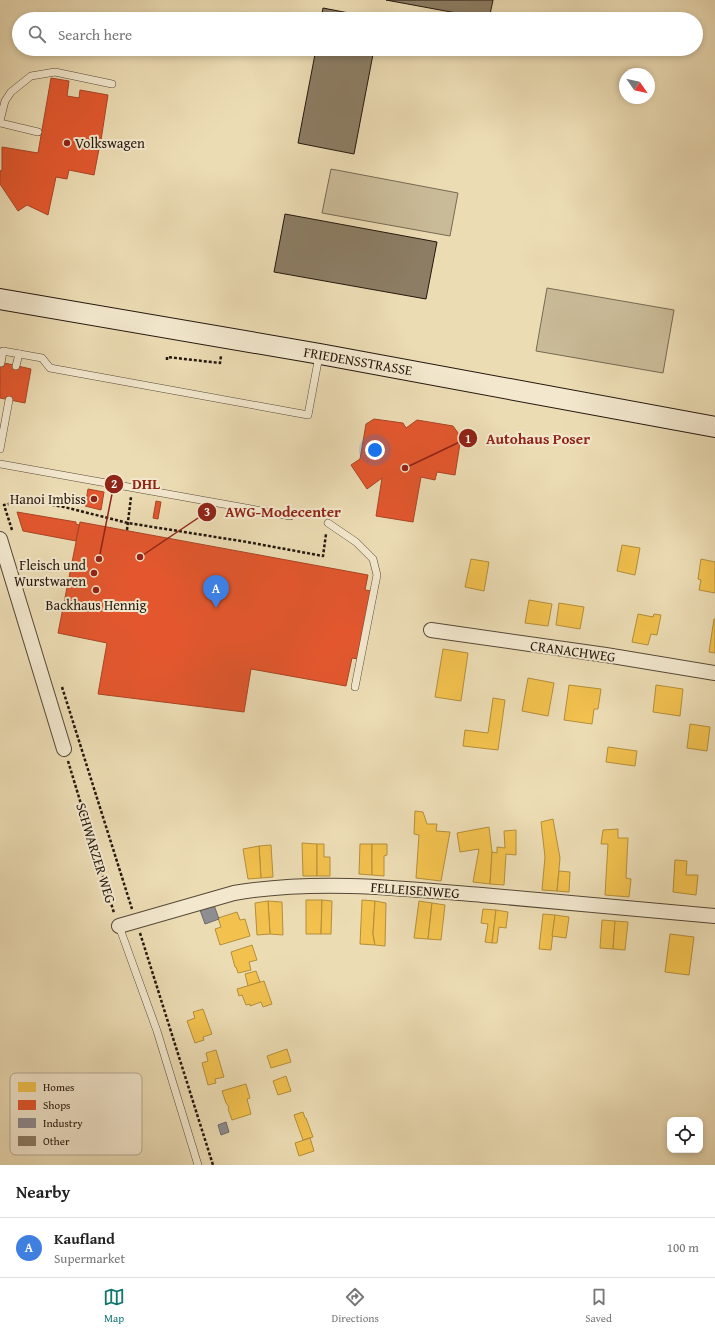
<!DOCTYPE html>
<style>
body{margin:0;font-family:"Gentium Book Plus",serif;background:#f2f2f2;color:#222}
.controls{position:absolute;right:12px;bottom:12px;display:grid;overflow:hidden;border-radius:8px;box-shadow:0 2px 6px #0003}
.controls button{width:36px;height:36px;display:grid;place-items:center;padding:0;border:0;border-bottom:1px solid #e0e0e0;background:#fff;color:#222;font:20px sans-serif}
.compass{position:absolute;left:619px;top:68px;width:36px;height:36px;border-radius:50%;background:#fff;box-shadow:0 2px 6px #0003;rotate:124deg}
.you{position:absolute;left:375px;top:450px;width:14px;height:14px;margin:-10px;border:3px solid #fff;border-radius:50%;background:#1a73e8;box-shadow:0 0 0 6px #1a73e833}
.badge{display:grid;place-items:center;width:26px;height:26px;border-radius:50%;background:#0f766e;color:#fff;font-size:13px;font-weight:700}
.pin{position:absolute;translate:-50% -33px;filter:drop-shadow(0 1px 2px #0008)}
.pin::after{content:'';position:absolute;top:21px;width:14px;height:12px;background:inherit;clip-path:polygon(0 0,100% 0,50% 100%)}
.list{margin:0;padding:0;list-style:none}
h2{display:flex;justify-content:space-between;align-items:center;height:52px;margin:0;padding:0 16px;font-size:17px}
h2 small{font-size:13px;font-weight:400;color:#767676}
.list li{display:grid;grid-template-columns:26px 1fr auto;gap:12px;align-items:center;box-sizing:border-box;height:60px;padding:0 16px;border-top:1px solid #e0e0e0}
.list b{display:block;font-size:15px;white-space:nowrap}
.list p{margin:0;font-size:13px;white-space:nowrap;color:#767676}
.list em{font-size:13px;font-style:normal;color:#767676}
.icon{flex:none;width:22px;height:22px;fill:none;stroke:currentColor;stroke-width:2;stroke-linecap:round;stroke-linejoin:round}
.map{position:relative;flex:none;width:715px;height:1165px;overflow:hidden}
.search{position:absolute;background:#fff;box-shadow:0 2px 6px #0003;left:12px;right:12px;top:12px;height:44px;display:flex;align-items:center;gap:10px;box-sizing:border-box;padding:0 14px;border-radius:22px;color:#767676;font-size:15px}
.sheet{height:112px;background:#fff}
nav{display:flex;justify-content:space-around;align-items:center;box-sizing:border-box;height:56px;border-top:1px solid #e0e0e0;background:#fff;font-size:11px;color:#767676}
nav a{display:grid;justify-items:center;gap:2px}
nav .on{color:#0f766e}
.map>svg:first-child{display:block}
</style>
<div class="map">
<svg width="715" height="1165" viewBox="0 0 715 1165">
<rect width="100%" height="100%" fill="#ecdcb4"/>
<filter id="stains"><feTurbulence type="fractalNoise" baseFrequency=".005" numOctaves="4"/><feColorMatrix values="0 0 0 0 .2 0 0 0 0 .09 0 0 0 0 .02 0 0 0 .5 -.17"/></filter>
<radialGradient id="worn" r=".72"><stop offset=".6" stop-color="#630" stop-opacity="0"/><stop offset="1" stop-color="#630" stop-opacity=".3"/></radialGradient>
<g fill="#cabb98" stroke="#776952">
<polygon points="331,169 458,193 450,236 322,213"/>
<polygon points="547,288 674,310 663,373 536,351"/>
</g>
<g fill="#f2c14e" stroke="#b48e3a">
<polygon points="622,545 640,548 635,575 617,571"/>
<polygon points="471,559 489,562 484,591 465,587"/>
<polygon points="701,559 715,562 715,593 699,590 701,580 698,579"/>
<polygon points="529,600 552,604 548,626 525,623"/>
<polygon points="559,603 584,607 580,629 556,625"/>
<polygon points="638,614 653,617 654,614 661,615 657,635 651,634 648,645 632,642"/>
<polygon points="714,619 715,619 715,653 709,652"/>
<polygon points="443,649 468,653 461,701 435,697"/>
<polygon points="528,678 554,683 548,716 522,711"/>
<polygon points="569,685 601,689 598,709 594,709 592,724 564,720"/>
<polygon points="656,685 683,689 680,716 653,712"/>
<polygon points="493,698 505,700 498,750 463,746 465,730 488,733"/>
<polygon points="690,724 710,727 707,751 687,748"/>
<polygon points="608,747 637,751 635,766 606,762"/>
<polygon points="415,811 423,812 427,824 437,824 436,831 450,832 441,881 416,878 419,835 414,834"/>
<polygon points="553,819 560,858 557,891 542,890 545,857 541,822"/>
<polygon points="489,827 492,852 490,884 473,882 479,849 460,852 457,833"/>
<polygon points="618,829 618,838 628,838 626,878 631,879 629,897 605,895 608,844 601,844 603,830"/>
<polygon points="516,830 516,855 506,854 504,885 490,884 492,852 497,853 497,847 505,848 504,831"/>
<polygon points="302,843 317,844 317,876 303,876"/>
<polygon points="317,844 324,844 324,857 330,857 330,876 317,876"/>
<polygon points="360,844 372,844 372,875 359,874"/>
<polygon points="372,844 387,844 387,855 384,856 384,876 372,875"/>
<polygon points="271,845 273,877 261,878 259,846"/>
<polygon points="259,846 261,878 248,879 243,849"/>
<polygon points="675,860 687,861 686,875 698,875 696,895 673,892"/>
<polygon points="559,871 570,872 569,892 557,891"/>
<polygon points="306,900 322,900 321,934 306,934"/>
<polygon points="322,900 332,901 331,934 321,934"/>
<polygon points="362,900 375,901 373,934 375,945 360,944"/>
<polygon points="268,901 282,902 283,935 270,934"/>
<polygon points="268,901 270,934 257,935 255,903"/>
<polygon points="375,901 386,903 385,946 375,945 373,934"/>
<polygon points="419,901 432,903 428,939 414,938"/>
<polygon points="432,903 445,905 441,940 428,939"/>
<polygon points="483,909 496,910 492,943 485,942 488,924 481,923"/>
<polygon points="496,910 508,912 506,928 499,927 497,943 492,943"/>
<polygon points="237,912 240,920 245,919 250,936 220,945 215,929 221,927 218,918"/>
<polygon points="543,914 555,915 551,950 539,949"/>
<polygon points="555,915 569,917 566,938 552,936"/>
<polygon points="602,920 615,921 613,949 600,948"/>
<polygon points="615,921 628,922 625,950 613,949"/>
<polygon points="670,934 694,937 689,975 665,972"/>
<polygon points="252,945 257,960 249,962 251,970 238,973 236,967 235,967 231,952"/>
<polygon points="256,971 260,982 248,986 245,974"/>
<polygon points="264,981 272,1004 263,1007 261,1002 250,1006 250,1004 246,1005 242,995 239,996 237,989"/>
<polygon points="203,1009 212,1034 203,1037 204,1040 195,1043 187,1021 195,1018 193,1012"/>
<polygon points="287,1049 291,1062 271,1068 267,1056"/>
<polygon points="216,1050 224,1077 215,1079 216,1083 208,1085 202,1063 208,1061 206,1053"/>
<polygon points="286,1076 291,1091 278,1095 273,1081"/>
<polygon points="246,1084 250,1098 247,1099 251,1114 232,1120 228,1109 229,1107 226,1103 222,1091"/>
<polygon points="303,1112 305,1118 306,1118 313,1137 303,1140 294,1115"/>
<polygon points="310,1138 314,1151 299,1156 295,1143"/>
</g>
<g fill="#e4572e" stroke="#aa4424">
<polygon points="51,78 69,81 67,96 79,98 80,90 108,95 101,140 94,138 92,147 99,149 94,175 69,170 67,179 56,177 48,215 27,205 18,211 0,184 0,171 2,170 2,147 38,153"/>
<polygon points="0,362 31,369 25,403 0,398"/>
<polygon points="374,419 403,423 406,428 417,420 453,426 461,437 455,475 437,472 435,480 421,477 413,522 376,516 382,478 367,489 351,465 360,459 366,424"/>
<polygon points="88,489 104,492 101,510 85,506"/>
<polygon points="156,501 161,502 158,519 153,518"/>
<polygon points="17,512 76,522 76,524 79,525 76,541 23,531"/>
<polygon points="80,522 368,575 365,590 373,591 359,659 352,658 346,686 251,669 244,712 98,694 107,643 58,633"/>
</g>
<g fill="#8d8d92" stroke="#6e6a6a">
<polygon points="214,905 219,919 205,924 200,910"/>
<polygon points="226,1122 229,1132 221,1135 218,1125"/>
</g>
<g fill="#8c7d64" stroke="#24170d">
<polygon points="386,0 493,0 489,19"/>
<polygon points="323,8 380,19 321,19"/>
<polygon points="316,49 374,49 354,154 298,143"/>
<polygon points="285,214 437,242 426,299 274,272"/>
</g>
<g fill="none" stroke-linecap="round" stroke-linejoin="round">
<defs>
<g id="lane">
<polyline points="0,121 5,101 11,92 31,76 55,72 112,84"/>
<polyline points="0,123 38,132"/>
<polyline points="1,363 3,351 42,358 50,368 308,415 319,356"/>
<polyline points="16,366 19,354"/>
<polyline points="0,449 9,400"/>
<polyline points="0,464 290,516"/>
<polyline points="328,523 356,542 373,559 377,575 355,687"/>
<polyline points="119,926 157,1031 198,1165"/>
</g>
<g id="street">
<polyline points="0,539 64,749"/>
<polyline points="431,630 606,655 715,673"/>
<path d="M119 926 234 893C315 879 401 888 482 895 560 902 637 909 715 916"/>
</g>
<polyline id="secondary" points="0,299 320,354 715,427"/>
</defs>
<use href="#lane" stroke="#564837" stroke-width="8"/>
<use href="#street" stroke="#564837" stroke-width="16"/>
<use href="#secondary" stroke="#24170d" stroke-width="22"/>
<g stroke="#24170d" stroke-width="2.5" stroke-dasharray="3 2" stroke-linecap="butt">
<polyline points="167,360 167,357 220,363 221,356"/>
<polyline points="12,530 4,505 26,500 64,507 128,523 247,542 323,556 326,534"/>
<polyline points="127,530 131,497"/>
<polyline points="62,687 132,909"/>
<polyline points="68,761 114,913"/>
<polyline points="140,933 213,1165"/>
</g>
<use href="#lane" stroke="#f3e8ce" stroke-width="7"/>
<use href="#street" stroke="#f3e8ce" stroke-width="14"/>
<use href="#secondary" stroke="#f3e8ce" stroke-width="20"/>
</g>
<g fill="#8f2418" stroke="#f3e8ce" stroke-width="1.5">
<circle cx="67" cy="143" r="4"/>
<circle cx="94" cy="499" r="4"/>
<circle cx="94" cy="573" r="4"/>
<circle cx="96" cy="590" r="4"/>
</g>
<g text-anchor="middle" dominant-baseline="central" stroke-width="4" stroke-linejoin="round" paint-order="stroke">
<g font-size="14" fill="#24170d" stroke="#f3e8ce" text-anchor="end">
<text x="75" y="143" text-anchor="start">Volkswagen</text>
<text x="86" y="499">Hanoi Imbiss</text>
<text x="86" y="565">Fleisch und<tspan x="86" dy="16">Wurstwaren</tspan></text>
<text x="96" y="605" text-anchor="middle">Backhaus Hennig</text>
</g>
<g font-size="14" fill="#24170d" stroke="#f3e8ce">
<text transform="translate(358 361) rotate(10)">FRIEDENSSTRASSE</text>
<text transform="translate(573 651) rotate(8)">CRANACHWEG</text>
<text transform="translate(96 853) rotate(73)">SCHWARZER WEG</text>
<text transform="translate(415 890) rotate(4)">FELLEISENWEG</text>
</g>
</g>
<rect x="10" y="1073" width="132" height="82" rx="6" fill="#f3e8ce" stroke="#b5a994" stroke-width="1"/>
<rect x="18" y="1082" width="18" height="10" fill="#f2c14e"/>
<rect x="18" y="1100" width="18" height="10" fill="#e4572e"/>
<rect x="18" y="1118" width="18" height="10" fill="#8d8d92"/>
<rect x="18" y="1136" width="18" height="10" fill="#8c7d64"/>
<g font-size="11" fill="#24170d">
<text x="43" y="1091">Homes</text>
<text x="43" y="1109">Shops</text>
<text x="43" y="1127">Industry</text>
<text x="43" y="1145">Other</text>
</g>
<path fill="none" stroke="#8f2418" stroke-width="1.5" d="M405 468L468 438M99 559L114 484M140 557L207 512"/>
<g fill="#8f2418" stroke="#f3e8ce" stroke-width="1.5">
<circle cx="405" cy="468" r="4"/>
<circle cx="99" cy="559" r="4"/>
<circle cx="140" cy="557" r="4"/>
<circle cx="468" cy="438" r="10"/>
<circle cx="114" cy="484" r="10"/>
<circle cx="207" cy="512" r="10"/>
</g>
<g font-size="12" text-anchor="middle" font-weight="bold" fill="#fff">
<text x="468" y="443">1</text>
<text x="114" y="488">2</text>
<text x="207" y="516">3</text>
</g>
<g font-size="15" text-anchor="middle" font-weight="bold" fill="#8f2418" stroke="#f3e8ce" stroke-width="4" stroke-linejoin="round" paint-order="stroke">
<text x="538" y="444">Autohaus Poser</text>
<text x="146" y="489">DHL</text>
<text x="283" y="517">AWG-Modecenter</text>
</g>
<rect width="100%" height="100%" filter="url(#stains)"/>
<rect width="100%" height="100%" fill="url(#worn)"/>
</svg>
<div class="controls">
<button><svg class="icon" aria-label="locate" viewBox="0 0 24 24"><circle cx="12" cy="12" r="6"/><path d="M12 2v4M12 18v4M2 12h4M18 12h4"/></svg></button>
</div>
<svg class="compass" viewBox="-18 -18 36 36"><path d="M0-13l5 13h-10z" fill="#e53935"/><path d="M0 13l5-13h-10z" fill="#767676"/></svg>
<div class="you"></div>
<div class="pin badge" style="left:216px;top:608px;background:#3f7fe0">A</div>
<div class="search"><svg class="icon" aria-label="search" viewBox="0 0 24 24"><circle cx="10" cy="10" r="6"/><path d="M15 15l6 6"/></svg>Search here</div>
</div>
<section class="sheet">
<h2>Nearby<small></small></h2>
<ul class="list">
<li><span class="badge" style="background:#3f7fe0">A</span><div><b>Kaufland</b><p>Supermarket</p></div><em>100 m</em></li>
</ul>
</section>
<nav>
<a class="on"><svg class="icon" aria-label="map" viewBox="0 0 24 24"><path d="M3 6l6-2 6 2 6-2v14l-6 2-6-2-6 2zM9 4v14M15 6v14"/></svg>Map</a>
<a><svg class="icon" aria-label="directions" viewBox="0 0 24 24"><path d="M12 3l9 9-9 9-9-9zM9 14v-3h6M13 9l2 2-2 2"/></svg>Directions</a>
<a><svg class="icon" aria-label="saved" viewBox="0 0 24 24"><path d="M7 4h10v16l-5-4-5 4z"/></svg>Saved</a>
</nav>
